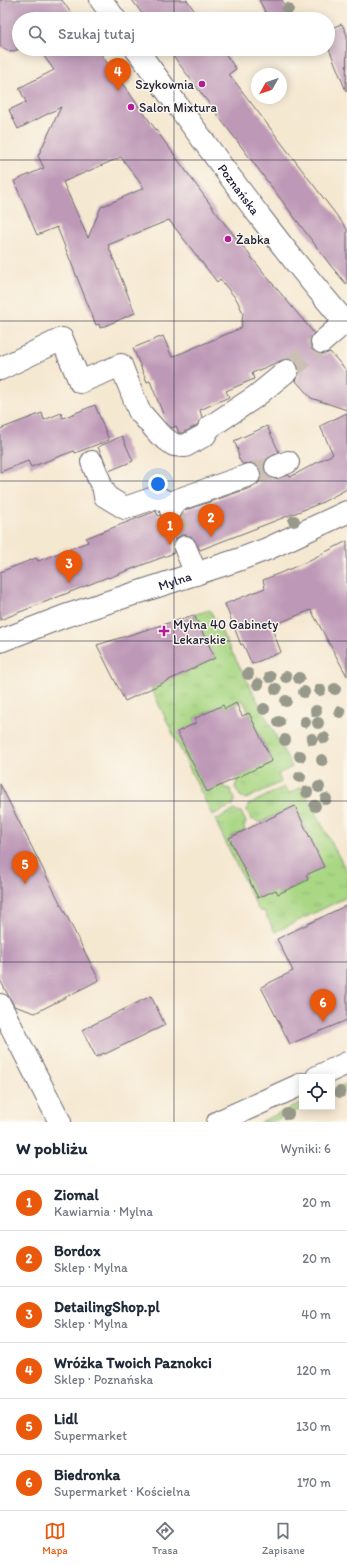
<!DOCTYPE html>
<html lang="pl">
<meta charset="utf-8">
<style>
body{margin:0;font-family:Itim,sans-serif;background:#f2f2f3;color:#1f2937}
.controls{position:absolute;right:12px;bottom:12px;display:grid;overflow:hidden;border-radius:0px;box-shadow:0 2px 10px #0003}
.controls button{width:36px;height:36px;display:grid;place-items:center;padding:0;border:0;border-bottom:1px solid #e0e1e3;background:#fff;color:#1f2937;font:20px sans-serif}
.compass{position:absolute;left:251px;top:68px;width:36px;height:36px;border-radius:50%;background:#fff;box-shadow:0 2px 10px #0003;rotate:230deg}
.you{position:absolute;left:158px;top:484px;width:14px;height:14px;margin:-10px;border:3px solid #fff;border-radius:50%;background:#1a73e8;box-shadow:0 0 0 6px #1a73e833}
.badge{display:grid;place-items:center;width:26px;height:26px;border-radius:50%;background:#ea580c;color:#fff;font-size:13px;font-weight:700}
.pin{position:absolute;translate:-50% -33px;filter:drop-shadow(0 1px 2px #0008)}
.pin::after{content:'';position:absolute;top:21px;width:14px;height:12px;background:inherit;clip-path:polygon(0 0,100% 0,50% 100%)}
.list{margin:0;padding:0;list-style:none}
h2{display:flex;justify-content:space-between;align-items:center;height:52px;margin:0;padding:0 16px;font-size:17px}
h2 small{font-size:13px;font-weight:400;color:#747a83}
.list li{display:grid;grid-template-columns:26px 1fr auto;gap:12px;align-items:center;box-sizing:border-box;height:56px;padding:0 16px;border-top:1px solid #e0e1e3}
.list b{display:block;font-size:15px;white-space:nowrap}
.list p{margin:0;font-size:13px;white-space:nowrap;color:#747a83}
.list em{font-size:13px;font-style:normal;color:#747a83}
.icon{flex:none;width:22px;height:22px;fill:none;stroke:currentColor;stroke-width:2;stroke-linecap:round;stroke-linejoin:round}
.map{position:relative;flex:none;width:347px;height:1122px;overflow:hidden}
.search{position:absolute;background:#fff;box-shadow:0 2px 10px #0003;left:12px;right:12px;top:12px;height:44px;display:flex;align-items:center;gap:10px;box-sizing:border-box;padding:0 14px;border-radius:22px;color:#747a83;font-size:15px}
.sheet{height:388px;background:#fff}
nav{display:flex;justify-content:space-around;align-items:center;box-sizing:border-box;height:56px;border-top:1px solid #e0e1e3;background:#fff;font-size:11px;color:#747a83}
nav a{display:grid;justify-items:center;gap:2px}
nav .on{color:#ea580c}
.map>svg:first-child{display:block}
</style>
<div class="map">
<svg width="347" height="1122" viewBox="0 0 347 1122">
<defs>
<pattern id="grass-tufts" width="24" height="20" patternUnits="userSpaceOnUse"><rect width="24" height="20" fill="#a9d784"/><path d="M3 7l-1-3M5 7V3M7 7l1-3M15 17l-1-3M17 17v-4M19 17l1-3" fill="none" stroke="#91b873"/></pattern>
</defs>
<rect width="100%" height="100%" fill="#fbf7ec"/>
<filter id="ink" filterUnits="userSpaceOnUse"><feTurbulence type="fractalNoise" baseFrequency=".025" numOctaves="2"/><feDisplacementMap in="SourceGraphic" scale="8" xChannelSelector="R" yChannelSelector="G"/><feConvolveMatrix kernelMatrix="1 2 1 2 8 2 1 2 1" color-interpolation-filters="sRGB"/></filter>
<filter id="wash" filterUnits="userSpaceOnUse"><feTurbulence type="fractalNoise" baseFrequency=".012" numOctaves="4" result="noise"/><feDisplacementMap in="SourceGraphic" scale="16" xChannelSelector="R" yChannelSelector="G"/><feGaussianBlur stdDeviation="0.9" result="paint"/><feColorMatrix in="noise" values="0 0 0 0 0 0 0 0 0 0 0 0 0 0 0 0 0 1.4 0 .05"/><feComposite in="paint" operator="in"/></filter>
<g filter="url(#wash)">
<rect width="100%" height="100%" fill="#f5e8d1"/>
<g fill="url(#grass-tufts)" stroke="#667c60">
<polygon points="210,610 292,767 278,774 281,782 246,799 240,796 235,787 237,782 237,778 272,760 243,700 225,709 223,705 194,718 196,723 178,732 207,792 222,785 226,788 230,789 235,799 233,805 212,815 151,688 214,658 195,616 193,615"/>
<polygon points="284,787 288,794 302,787 347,872 347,897 275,932 264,911 260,911 258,909 215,820 235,810 241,812 246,822 244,827 245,830 229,838 258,898 276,890 279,894 308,880 306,875 323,867 295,806 259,823 257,821 251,819 247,810 248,805"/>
<polygon points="347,1083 347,1089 332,1095 332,1090"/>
<polygon points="302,1103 302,1107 305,1107 271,1122 260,1122"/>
</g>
<g id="blocks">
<g fill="#be99b7" fill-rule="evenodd">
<polygon points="0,0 62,0 75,19 19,19 19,49 11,52 0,46"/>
<polygon points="132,0 187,0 200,19 146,19"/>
<polygon points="259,0 282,0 291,19 269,19"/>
<polygon points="342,24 347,35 346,91 328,46 328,29"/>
<path d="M39 49H97L221 219 272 283 314 333 310 338V345L312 350 318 354H325L330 352 347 371V410L311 398 295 380 299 375V369L297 363 292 360 285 359 252 373 254 379 226 391 229 397 200 410 202 418 196 426 182 433H179L176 426 172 428 167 424 150 381 147 382 133 348 163 336 172 357 241 328 243 313 237 300 220 279 217 282 169 220 108 245 135 313 100 328 99 324 96 325 57 227 37 235 14 181 44 168 38 156 61 107 18 129 9 110 26 102 19 88 54 70ZM121 157 144 188 101 207 88 238 63 182Z"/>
<polygon points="168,49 222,49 236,69 229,74 347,229 347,285 331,266"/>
<polygon points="95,405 109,440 75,453 74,451 31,467 28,461 0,472 0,429 42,413 44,420 61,413 63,418"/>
<polygon points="347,413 347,489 321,503 200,550 192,537 186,535 181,535 175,539 173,545 174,553 108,578 108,577 0,620 0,572 36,558 38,561 88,542 86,538 156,511 158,516 160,515 163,519 168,522 175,522 180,518 183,511 253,487 259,483 261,478 261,471 257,465 252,463 242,464 238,457 239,456 237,451 238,450 234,441 267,426 279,452 266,460 264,466 265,472 268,477 274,479 289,475 290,477 333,454 320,426"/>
<polygon points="122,436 133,461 109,471 98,447"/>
<polygon points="347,541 347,676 311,610 271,626 281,652 252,664 243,644 241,645 225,604 265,588 263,580 302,564"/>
<polygon points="194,615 215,658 125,701 97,645"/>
<polygon points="236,703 242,716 249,713 272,761 207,792 177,732 196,723 194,719 223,705 225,709"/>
<polygon points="0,784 99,980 35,1013 14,1006 0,980"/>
<polygon points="295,806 324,867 306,875 308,880 278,894 276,890 258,898 229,838"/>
<polygon points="347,905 347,1020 290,1044 261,987 293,971 277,939"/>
<polygon points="151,996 165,1025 105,1054 104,1053 96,1057 82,1030"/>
</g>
</g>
</g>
<g filter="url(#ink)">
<use href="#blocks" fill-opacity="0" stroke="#6c6770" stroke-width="1"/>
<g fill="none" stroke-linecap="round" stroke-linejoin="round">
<g stroke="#cbc0b3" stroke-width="22" stroke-dasharray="22 11" stroke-linecap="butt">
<polyline points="287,371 322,342"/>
<polyline points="249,475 276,467"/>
<polyline points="171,510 185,547"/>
</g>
<defs>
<g id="minor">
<polyline points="101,0 115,19"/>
<path id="s1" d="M136 49C205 142 271 237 347 324"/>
<polyline points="322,342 345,322"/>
<polyline points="0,369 62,339 80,382 121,365 139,411 160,435 174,445 185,446 205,435 210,427 255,397 287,371"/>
<polyline points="92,462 100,482"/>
<polyline points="276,467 288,462"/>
<polyline points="104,491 105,496 125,508 157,497 169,503 171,510"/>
<polyline points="169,503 249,475"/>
<polyline points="185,547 196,574"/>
<path id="s2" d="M0 641 65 616 238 560 267 549 347 512"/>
<polyline points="0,1005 60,1122"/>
<polyline points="317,1077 347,1063"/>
<polyline points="218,1122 302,1084"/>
</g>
</defs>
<use href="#minor" stroke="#6c6770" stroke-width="24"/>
<use href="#minor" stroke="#fff" stroke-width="22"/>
</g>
<g fill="#97998b">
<circle cx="288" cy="9" r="6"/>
<circle cx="294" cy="521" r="6"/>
<circle cx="248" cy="674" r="6"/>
<circle cx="270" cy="677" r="6"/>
<circle cx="286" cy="677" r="6"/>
<circle cx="299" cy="678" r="6"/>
<circle cx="258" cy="684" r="6"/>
<circle cx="276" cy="689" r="6"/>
<circle cx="335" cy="689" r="6"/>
<circle cx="320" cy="690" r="6"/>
<circle cx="304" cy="692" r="6"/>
<circle cx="286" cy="701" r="6"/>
<circle cx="264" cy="709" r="6"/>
<circle cx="316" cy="711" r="6"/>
<circle cx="340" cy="712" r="6"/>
<circle cx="279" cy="722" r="6"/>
<circle cx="305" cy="722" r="6"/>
<circle cx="318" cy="723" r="6"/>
<circle cx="324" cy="738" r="6"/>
<circle cx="312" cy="739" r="6"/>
<circle cx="285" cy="740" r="6"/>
<circle cx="300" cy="756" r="6"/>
<circle cx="322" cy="760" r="6"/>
<circle cx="300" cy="777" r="6"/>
<circle cx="319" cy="787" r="6"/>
<circle cx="307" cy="792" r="6"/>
<circle cx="326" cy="799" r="6"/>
<circle cx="315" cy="806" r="6"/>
<circle cx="340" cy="1092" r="6"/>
<circle cx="288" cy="1114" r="6"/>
</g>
</g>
<path fill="none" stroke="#22223b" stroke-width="1" stroke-opacity="0.55" d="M174 0V19M174 49V1122M0 160H347M0 321H347M0 481H347M0 641H347M0 801H347M0 962H347"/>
<g fill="#b5179e" stroke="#fbf7ec" stroke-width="1.5">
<circle cx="202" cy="84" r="4"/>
<circle cx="131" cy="107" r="4"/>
<circle cx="228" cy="239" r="4"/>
<path d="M162 625h4v4h4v4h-4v4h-4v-4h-4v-4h4z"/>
</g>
<g text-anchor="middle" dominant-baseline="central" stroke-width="3" stroke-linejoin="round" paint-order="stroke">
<g font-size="13" fill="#22223b" stroke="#fbf7ec" text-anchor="start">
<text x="194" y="84" text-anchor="end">Szykownia</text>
<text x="139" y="107">Salon Mixtura</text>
<text x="236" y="239">Żabka</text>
<text x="173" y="624">Mylna 40 Gabinety<tspan x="173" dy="15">Lekarskie</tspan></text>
</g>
<g font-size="13" fill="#22223b" stroke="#fbf7ec">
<text stroke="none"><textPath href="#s1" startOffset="174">Poznańska</textPath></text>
<text stroke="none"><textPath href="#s2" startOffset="185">Mylna</textPath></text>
</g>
</g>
</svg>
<div class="controls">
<button><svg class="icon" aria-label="locate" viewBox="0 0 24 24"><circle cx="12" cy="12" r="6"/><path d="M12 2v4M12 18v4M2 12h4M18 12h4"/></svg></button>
</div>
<svg class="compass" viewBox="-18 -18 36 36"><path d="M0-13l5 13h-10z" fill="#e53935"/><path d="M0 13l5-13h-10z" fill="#747a83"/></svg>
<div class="you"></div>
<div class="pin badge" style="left:170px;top:545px">1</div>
<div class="pin badge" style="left:211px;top:537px">2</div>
<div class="pin badge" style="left:69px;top:583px">3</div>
<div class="pin badge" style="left:118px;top:91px">4</div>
<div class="pin badge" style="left:25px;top:884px">5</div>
<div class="pin badge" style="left:323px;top:1022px">6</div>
<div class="search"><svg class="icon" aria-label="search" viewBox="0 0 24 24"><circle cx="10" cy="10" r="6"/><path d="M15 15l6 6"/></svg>Szukaj tutaj</div>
</div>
<section class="sheet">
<h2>W pobliżu<small>Wyniki: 6</small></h2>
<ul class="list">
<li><span class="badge">1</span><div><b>Ziomal</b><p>Kawiarnia · Mylna</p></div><em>20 m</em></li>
<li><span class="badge">2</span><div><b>Bordox</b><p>Sklep · Mylna</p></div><em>20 m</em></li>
<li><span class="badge">3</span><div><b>DetailingShop.pl</b><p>Sklep · Mylna</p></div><em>40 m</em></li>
<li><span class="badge">4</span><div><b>Wróżka Twoich Paznokci</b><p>Sklep · Poznańska</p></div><em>120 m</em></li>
<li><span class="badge">5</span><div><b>Lidl</b><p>Supermarket</p></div><em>130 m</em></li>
<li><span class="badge">6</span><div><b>Biedronka</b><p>Supermarket · Kościelna</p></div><em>170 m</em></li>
</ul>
</section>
<nav>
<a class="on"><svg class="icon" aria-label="map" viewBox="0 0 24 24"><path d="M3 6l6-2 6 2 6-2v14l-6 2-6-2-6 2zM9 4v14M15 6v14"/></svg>Mapa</a>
<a><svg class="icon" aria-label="directions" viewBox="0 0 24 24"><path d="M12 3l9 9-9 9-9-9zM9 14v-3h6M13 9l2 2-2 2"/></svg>Trasa</a>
<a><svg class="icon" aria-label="saved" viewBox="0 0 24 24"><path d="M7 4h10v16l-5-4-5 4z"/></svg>Zapisane</a>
</nav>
